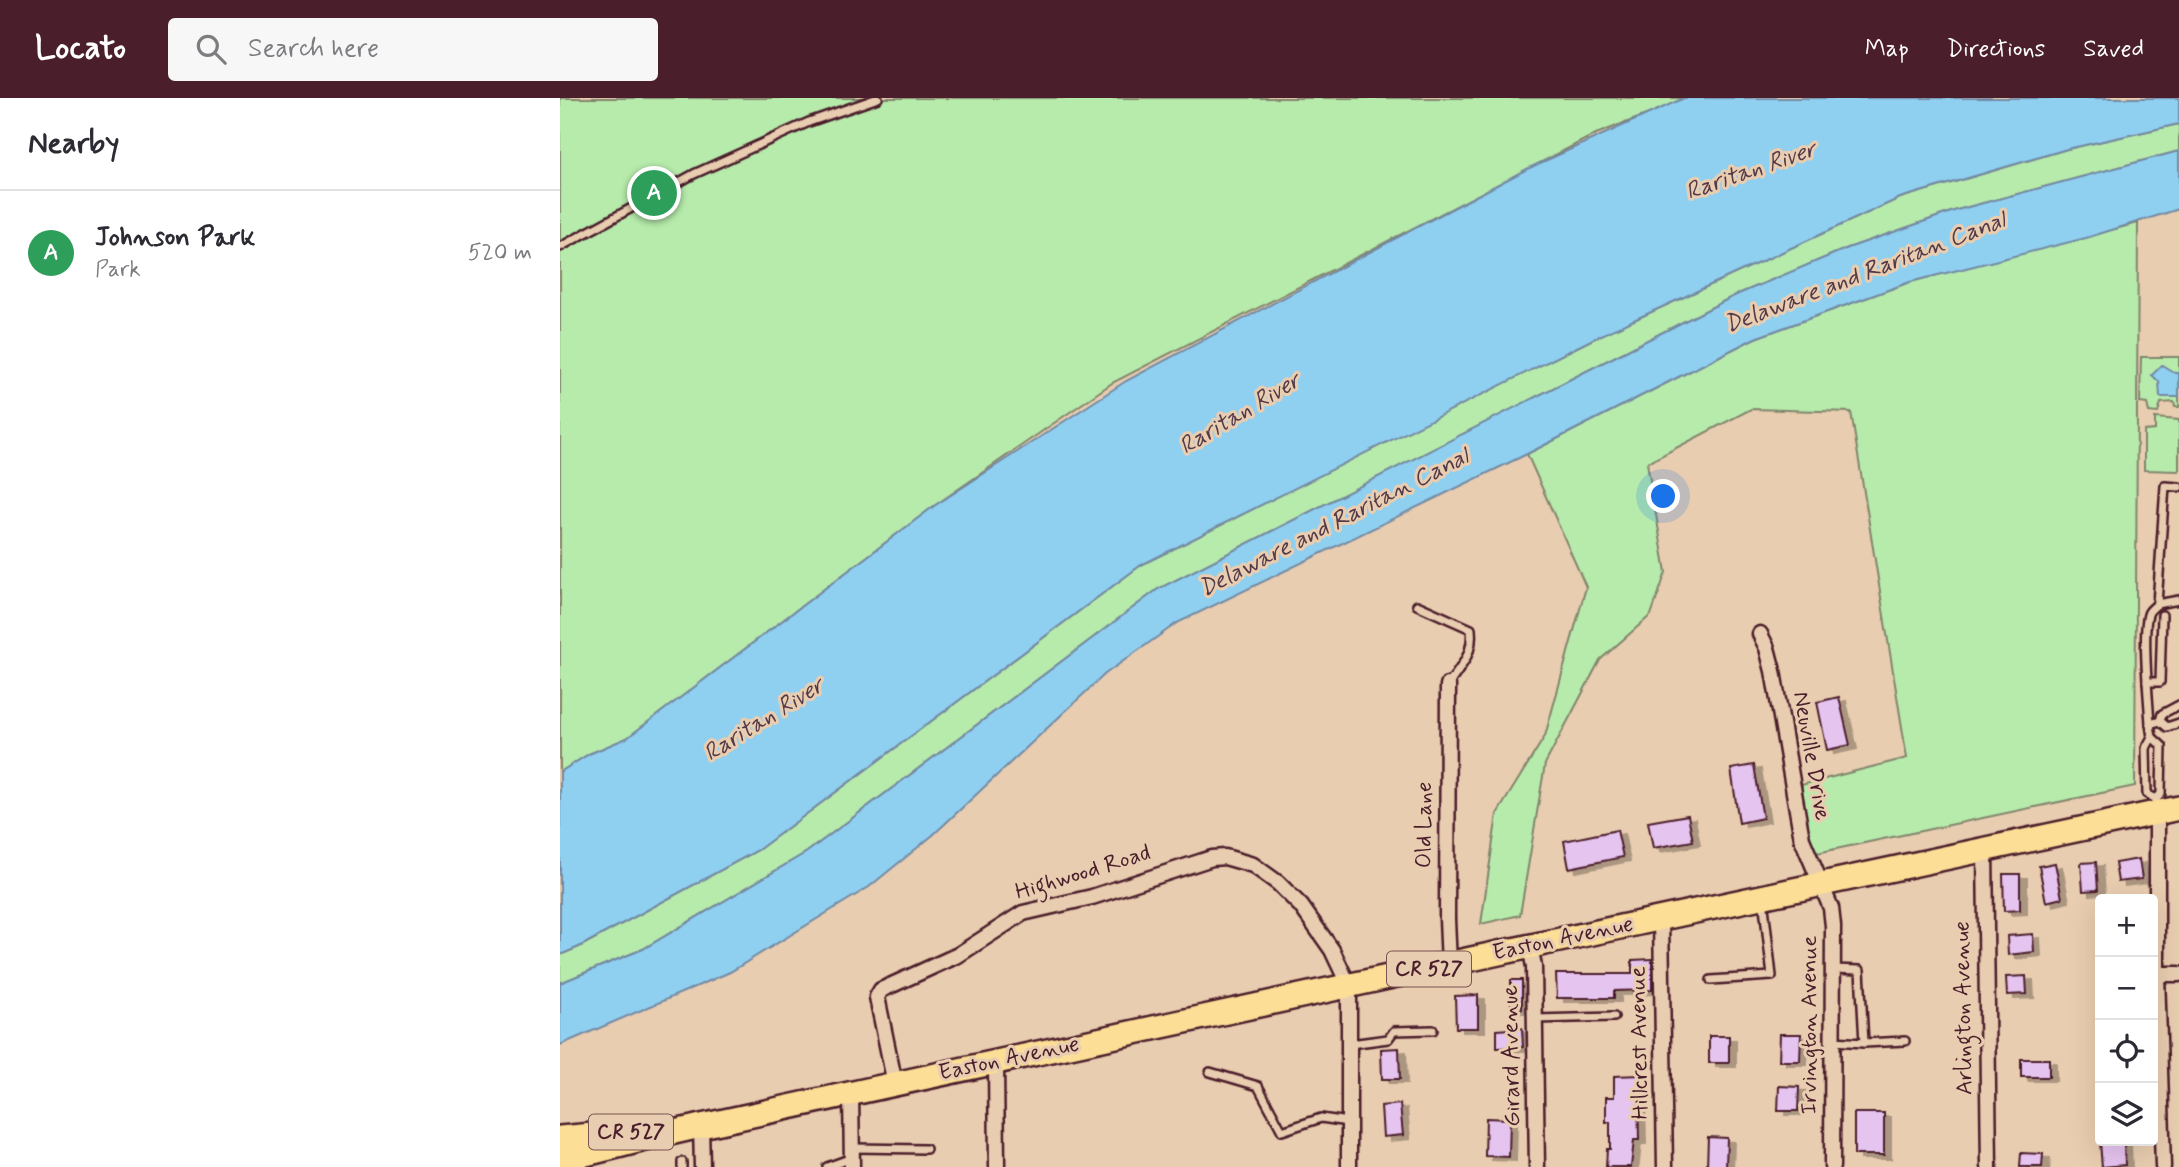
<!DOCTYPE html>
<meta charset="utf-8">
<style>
body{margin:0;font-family:Mynerve,sans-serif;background:#f7f7f7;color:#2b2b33}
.controls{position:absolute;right:21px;bottom:21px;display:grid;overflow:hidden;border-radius:7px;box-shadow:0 7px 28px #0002}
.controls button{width:63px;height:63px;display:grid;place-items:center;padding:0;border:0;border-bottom:2px solid #e1e1e2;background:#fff;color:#2b2b33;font:35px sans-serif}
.you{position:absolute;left:1104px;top:399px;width:24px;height:24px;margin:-18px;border:5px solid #fff;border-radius:50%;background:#1a73e8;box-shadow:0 0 0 10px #1a73e833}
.badge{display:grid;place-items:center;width:46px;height:46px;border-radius:50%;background:#4a1f2b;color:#fff;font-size:23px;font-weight:700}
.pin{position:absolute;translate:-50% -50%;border:4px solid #fff;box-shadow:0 2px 7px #0006}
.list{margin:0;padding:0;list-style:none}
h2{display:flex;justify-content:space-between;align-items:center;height:91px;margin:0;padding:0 28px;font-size:30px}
h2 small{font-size:23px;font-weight:400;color:#7c7c81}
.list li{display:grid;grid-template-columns:46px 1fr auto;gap:21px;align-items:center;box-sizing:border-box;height:126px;padding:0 28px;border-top:2px solid #e1e1e2}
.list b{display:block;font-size:26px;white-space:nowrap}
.list p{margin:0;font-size:23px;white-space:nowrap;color:#7c7c81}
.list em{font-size:23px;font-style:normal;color:#7c7c81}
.icon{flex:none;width:38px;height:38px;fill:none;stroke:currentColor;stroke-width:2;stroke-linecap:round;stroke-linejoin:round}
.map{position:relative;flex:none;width:1619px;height:1069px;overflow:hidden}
header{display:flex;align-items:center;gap:42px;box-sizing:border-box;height:98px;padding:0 35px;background:#4a1f2b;color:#fff}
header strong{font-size:33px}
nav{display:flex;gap:38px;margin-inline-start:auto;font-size:24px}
.search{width:490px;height:63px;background:#f7f7f7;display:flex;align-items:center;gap:18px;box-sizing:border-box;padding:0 24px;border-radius:7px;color:#7c7c81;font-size:26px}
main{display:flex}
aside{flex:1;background:#fff}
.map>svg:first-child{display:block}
</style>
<header>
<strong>Locato</strong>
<div class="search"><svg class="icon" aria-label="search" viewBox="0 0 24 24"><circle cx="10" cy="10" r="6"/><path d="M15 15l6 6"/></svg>Search here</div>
<nav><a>Map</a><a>Directions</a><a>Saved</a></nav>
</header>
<main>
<aside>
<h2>Nearby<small></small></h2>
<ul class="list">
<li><span class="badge" style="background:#2e9e5b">A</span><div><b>Johnson Park</b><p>Park</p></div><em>520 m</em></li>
</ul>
</aside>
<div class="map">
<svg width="1619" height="1069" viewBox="0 0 1619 1069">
<defs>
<filter id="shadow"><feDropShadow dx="7" dy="4" stdDeviation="0" flood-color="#0004"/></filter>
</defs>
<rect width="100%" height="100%" fill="#e9cdb0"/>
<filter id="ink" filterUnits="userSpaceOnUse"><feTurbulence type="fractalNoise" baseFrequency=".0143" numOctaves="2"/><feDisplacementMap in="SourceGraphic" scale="14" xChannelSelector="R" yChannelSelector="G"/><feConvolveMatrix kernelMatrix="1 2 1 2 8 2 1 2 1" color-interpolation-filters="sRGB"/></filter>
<g filter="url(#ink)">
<g fill="#b7ebac" stroke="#80856c" stroke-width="2">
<polygon points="0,0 1131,0 1036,36 552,285 374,408 67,640 29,656 0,674"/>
<polygon points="1619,26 1619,53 1397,112 1288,150 1176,197 598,491 247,754 83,851 0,885 0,857 19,849 198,752 581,467 1041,237 1340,100 1507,51"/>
<polygon points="1578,125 1575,688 1252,756 1241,687 1347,660 1291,314 1191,311 1087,365 1106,474 1091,517 1040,562 985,666 960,817 921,826 937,716 985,638 1026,489 967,356 1195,240 1350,184"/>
<polygon points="1581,259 1619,259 1619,309 1615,309 1614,304 1601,305 1598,315 1589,314 1587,306 1580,305"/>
<polygon points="1595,320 1619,322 1619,373 1584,372 1584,333 1595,332"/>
</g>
<g fill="#8fd0f1" stroke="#7389a2" stroke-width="2">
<polygon points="1124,0 1619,0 1619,26 1507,51 1340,100 1041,237 581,467 198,752 19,849 0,857 0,674 29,656 67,640 374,408 566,283 967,71"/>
<polygon points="1619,53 1619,111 1526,140 1350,184 1195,240 967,356 617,525 545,576 373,737 309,789 170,874 0,947 0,885 83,851 247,754 598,491 1176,197 1288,150 1397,112"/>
<polygon points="1602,267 1615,275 1619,275 1619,299 1600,299 1599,284 1592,277"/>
</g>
<g fill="#e6c4f0" stroke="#4a1f2b" stroke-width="2" filter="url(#shadow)">
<polygon points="1279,599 1290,647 1267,652 1257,604"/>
<polygon points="1194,667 1203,720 1179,725 1171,671"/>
<polygon points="1128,717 1133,743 1093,750 1088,724"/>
<polygon points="1057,732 1063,759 1009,770 1004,743"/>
<polygon points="1579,761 1582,781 1558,784 1555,765"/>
<polygon points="1536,764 1538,792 1523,793 1521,765"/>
<polygon points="1495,765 1502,800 1486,804 1479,768"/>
<polygon points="1443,776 1460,776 1460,812 1444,813"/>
<polygon points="1473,836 1474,854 1448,857 1447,838"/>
<polygon points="1092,861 1092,892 1054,893 1054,900 997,900 996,876 1072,876 1072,862"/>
<polygon points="1466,878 1467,896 1447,897 1446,879"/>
<rect x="951" y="882" width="11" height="29"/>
<polygon points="918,897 918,930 896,930 895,898"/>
<polygon points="962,930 963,949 937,950 937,932"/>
<polygon points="1220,936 1241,936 1240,963 1219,963"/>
<rect x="1149" y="938" width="20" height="27"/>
<polygon points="839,950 840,981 822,981 821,951"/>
<rect x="1461" y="961" width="28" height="18"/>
<polygon points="1081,977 1081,995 1078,996 1079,1042 1074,1042 1071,1069 1046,1069 1047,1051 1050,1051 1050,1024 1046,1024 1046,999 1054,999 1054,978"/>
<polygon points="1219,988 1239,989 1238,1013 1218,1013"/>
<polygon points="840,1006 843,1037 823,1039 821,1008"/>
<rect x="1294" y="1015" width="30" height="42"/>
<polygon points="926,1020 950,1021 949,1059 925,1058"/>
<polygon points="1148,1039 1167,1040 1166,1069 1147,1069"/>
<polygon points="1564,1043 1565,1067 1542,1069 1540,1044"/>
<polygon points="1461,1055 1483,1056 1482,1069 1460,1069"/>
</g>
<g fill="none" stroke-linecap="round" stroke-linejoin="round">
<defs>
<g id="service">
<polyline points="0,149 134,76 249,24 318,0"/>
<polyline points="1597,506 1619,502"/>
<path d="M857 507 911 531C914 554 902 568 888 587"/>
<polyline points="1587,584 1600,584 1602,517"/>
<polyline points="1600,623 1607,629 1619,625"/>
<path d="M1590 626C1589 605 1581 530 1589 514 1591 511 1594 509 1597 506L1605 388 1619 389"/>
<polyline points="1592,639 1602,648 1601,696 1596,701 1596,705"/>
<polyline points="1596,701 1587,696 1586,650 1592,639 1590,626 1600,623 1602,616 1619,607"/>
<polyline points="1151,882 1212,878 1203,800"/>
<polyline points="975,921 1054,919"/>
<polyline points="1273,943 1304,945 1300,872 1273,871"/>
<polyline points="1304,945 1345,943"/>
<polyline points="790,946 828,941 834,933 873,932"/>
<polyline points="650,974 698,988 722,1033 761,1020 788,1024"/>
<polyline points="292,1050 366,1051"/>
<polyline points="122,1069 122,1064"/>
<polyline points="267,1069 292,1060"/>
</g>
<g id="minor">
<polyline points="1200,536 1207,550 1213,573 1242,741 1271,810 1273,828 1272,1069"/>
<polyline points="888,587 887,821 889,867"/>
<polyline points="1597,714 1597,876 1603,1069"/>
<polyline points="1425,751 1429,1069"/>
<polyline points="1101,821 1105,1069"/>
<polyline points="970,847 974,869 977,1069"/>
<polyline points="1597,876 1619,876"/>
<polyline points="436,964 437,1069"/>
<polyline points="335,986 317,899 321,892 398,857 463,815 532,799 652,760 665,759 693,767 718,785 741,808 772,852 789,888 789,1069"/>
<polyline points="291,995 292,1069"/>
<polyline points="141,1028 142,1069"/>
</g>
<g id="primary">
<polyline points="0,1040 65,1034"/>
<path d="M0 1062C49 1051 97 1037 146 1027 636 918 1128 815 1619 710"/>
</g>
</defs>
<use href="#service" stroke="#4a1f2b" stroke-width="12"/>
<use href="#minor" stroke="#4a1f2b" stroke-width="19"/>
<use href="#primary" stroke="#4a1f2b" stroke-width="28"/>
<use href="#service" stroke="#e9cdb0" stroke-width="7"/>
<use href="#minor" stroke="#e9cdb0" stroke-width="14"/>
<use href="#primary" stroke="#fcde96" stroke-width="23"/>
</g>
</g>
<g text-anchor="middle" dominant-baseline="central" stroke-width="6" stroke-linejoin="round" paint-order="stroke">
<g fill="#e9cdb0" stroke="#7a5353" stroke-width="2">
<rect x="827" y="853.5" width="84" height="35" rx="5"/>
<rect x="29" y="1016.5" width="84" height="35" rx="5"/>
</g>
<g font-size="21" font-weight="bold" fill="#4a1f2b">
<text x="869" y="871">CR 527</text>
<text x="71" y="1034">CR 527</text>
</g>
<g font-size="23" fill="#4a1f2b" stroke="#e9cdb0">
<text transform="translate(1251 658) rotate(80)">Neuville Drive</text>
<text transform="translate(865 727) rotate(-90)">Old Lane</text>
<text transform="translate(523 775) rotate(-17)">Highwood Road</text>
<text transform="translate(1003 841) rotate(-12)">Easton Avenue</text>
<text transform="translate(1404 910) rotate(-91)">Arlington Avenue</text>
<text transform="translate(1250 927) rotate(-90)">Irvington Avenue</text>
<text transform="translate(1080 945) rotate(-91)">Hillcrest Avenue</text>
<text transform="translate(952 958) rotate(-91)">Girard Avenue</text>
<text transform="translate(449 961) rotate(-12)">Easton Avenue</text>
</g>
<g font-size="24" font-style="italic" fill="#543a49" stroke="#e9cdb0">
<text transform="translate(1191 73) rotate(-19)">Raritan River</text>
<text transform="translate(1305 175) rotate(-21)">Delaware and Raritan Canal</text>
<text transform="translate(680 316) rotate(-31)">Raritan River</text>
<text transform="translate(774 425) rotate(-27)">Delaware and Raritan Canal</text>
<text transform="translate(204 622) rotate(-32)">Raritan River</text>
</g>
</g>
</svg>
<div class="controls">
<button>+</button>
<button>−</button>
<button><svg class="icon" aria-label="locate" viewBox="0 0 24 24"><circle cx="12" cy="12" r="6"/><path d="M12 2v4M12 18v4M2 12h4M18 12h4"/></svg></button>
<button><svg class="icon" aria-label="layers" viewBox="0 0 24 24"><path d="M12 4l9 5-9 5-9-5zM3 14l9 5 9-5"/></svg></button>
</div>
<div class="you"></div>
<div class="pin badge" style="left:94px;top:95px;background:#2e9e5b">A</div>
</div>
</main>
